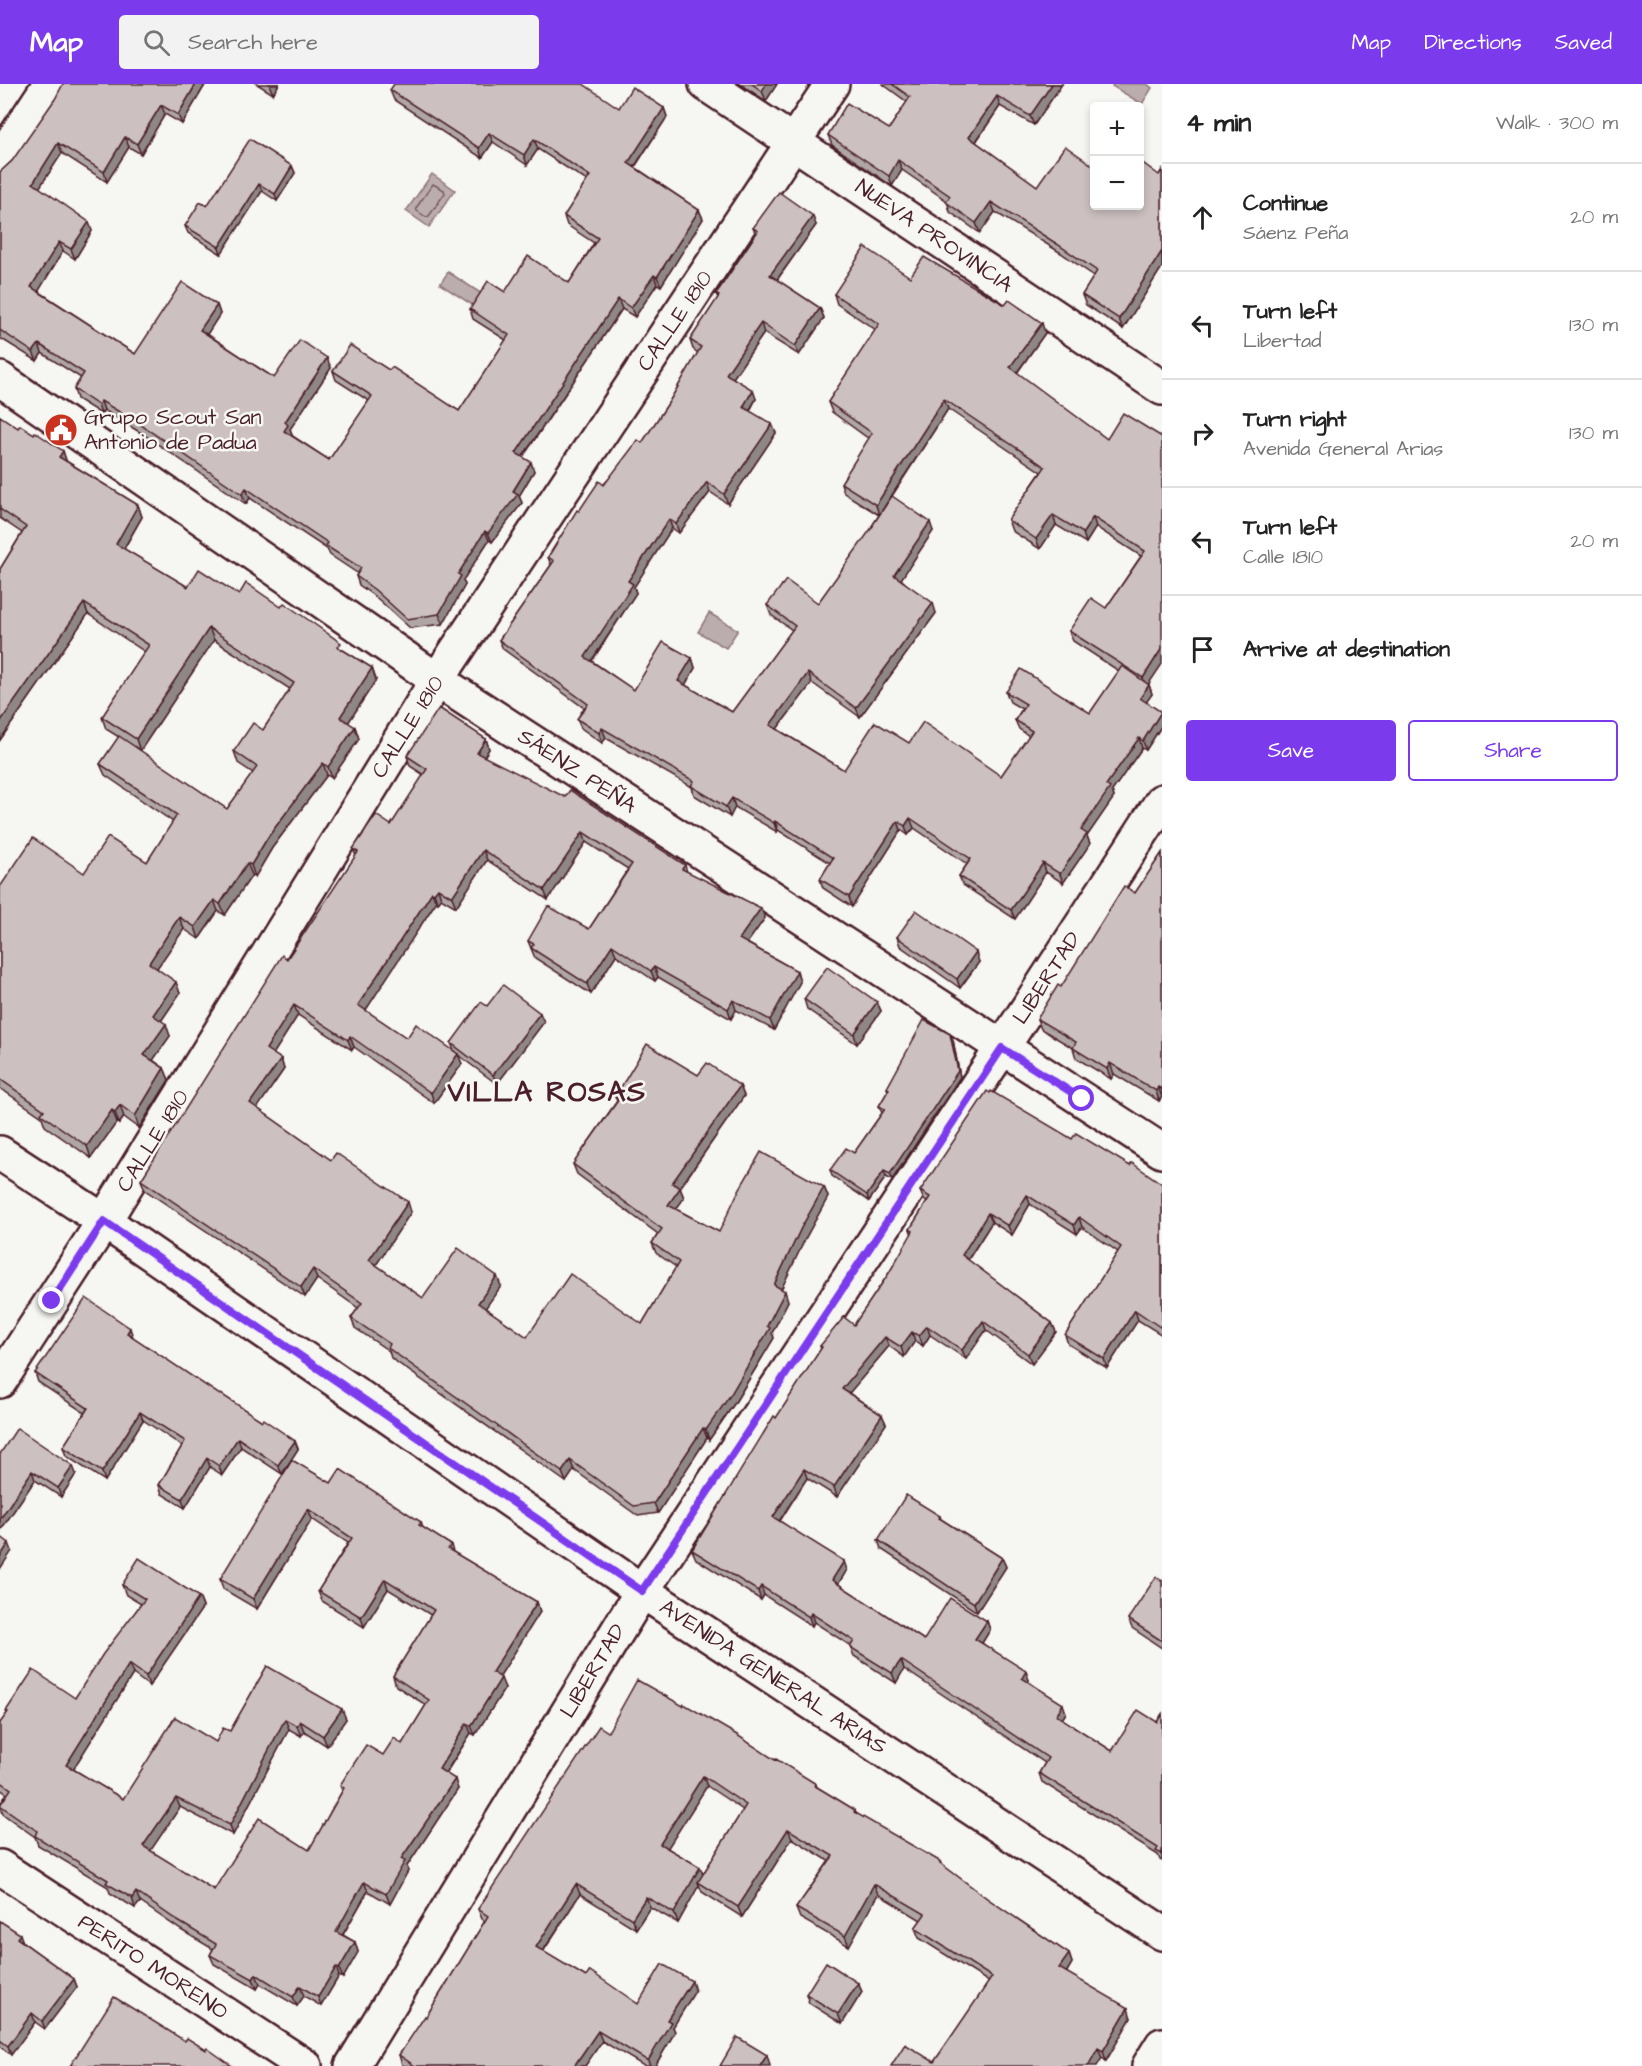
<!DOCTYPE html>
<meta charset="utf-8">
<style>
body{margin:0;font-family:"Architects Daughter",sans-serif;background:#f2f2f2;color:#222}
.controls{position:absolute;right:18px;top:18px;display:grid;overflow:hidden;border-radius:6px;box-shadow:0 3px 9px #0003}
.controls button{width:54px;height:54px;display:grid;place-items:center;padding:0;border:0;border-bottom:2px solid #e0e0e0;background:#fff;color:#222;font:30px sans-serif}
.stop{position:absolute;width:18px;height:18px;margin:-14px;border:4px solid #7c3aed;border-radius:50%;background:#fff}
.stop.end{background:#7c3aed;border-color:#fff;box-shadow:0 2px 6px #0008}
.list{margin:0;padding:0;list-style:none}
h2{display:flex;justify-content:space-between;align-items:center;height:78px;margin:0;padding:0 24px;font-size:26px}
h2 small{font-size:20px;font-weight:400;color:#767676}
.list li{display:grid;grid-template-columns:39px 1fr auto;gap:18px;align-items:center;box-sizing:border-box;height:108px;padding:0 24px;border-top:2px solid #e0e0e0}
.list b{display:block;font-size:22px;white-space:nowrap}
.list p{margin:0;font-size:20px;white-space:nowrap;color:#767676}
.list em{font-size:20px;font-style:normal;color:#767676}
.actions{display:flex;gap:12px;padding:18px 24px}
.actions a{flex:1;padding:14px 0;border:2px solid #7c3aed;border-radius:6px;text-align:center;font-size:21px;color:#7c3aed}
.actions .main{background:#7c3aed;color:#fff}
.icon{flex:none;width:33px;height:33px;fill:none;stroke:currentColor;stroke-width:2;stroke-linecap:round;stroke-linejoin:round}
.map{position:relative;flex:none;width:1162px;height:1982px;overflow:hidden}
header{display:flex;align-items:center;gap:36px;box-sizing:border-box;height:84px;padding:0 30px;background:#7c3aed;color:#fff}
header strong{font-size:28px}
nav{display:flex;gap:33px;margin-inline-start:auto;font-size:21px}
.search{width:420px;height:54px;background:#f2f2f2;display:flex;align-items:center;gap:15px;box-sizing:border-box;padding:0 21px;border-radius:6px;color:#767676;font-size:22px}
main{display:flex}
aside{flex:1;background:#fff}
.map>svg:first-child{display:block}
</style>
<header>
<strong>Map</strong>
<div class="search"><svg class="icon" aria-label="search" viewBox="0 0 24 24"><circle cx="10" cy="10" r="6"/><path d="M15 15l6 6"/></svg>Search here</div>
<nav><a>Map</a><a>Directions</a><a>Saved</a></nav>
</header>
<main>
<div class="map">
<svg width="1162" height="1982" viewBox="0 0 1162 1982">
<rect width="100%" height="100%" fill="#f6f6f2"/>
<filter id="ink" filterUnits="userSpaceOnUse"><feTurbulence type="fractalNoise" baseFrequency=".0167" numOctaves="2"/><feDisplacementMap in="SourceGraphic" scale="12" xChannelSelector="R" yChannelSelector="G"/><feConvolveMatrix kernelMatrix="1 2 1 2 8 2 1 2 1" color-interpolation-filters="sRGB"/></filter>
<g filter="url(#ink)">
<g fill="#bbadae" stroke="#8e747a" stroke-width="1.5">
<polygon points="1113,0 1147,0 1152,4 1142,20 1112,2"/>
<polygon points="432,90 455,106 429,143 406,127"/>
<polygon points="448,188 482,210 474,222 440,200"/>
<polygon points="709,529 738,546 726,564 698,548"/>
</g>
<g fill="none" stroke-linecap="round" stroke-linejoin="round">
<polygon stroke="#77585f" stroke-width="1.5" points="433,100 444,106 445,109 429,132 426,133 417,127 416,124"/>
<defs>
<g id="minor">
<polyline points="706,0 1162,304"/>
<polyline points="0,76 50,0"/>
<polyline points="0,295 437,596 1162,1067"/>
<polyline points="0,1297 104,1137 437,596 832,0"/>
<polyline points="0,1783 305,1982"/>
<polyline points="352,1982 642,1507 1002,964 1162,717"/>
<polyline points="1149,1982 1162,1961"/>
</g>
<polyline id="major" points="0,1069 104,1137 642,1507 1162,1849"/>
</defs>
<use href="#minor" stroke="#4a1f2b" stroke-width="38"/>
<use href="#major" stroke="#4a1f2b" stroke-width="38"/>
<use href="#minor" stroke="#f6f6f2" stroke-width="33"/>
<use href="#major" stroke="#f6f6f2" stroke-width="33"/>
</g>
<g fill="#afa6a5" stroke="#4a1f2b" stroke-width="1.5" fill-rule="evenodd">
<polygon points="257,0 279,0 273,10"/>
<polygon points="740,0 777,0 766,17"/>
<polygon points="883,0 1062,0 1034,41 1000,22 976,58 1037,102 1095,83 1159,91 1162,86 1162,183 1123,245 1086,221 1082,211 1094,192 1061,169 995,128 980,149 950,128 947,117 902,86 892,102 832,61 828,51 889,45 907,18 884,1"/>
<polygon points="205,1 182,40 165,30 141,70 129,63 107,98 62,69 39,104 92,147 75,175 63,167 38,207 135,270 217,221 220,230 207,250 274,294 331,284 290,345 292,350 291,351 329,376 369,317 336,296 333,287 389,286 459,327 506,256 473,235 470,225 505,208 569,199 594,159 567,141 564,132 587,97 538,65 527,81 493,58 482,74 394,16 390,6 619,24 664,24 667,33 635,83 699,126 703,135 661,202 657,200 635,233 622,225 523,373 534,387 519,412 522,419 492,458 489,456 463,496 465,501 443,540 410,544 378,515 359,501 356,492 357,489 330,471 327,465 250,414 246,420 141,349 104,326 101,330 77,315 74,305 81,294 42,269 37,277 0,254 0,88 12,77"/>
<polygon points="292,82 295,89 277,117 262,107 221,170 188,149 185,142 207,122"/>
<path d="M816 141 777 196 820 224 824 234 799 271 764 249 733 294 756 315 750 327 776 349 728 420 710 408 679 449 672 444 634 503 636 509 592 577 634 606 692 574 695 584 685 601 732 628 792 546 771 531 767 521 818 519 873 443 872 442 879 431 844 409 841 399 869 355 832 328 828 318 876 246 837 220 834 210 910 193 1045 249 1017 289 1107 355 1162 353 1149 601 1152 610 1146 618 1161 628 1162 631V641L1146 666 1142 664 1112 707 1114 713 1087 752 1090 760 1063 799 1046 788 1015 835 963 801 959 792 967 780 914 744 908 751 901 746 852 823 823 804 820 795 830 779 778 746 777 748 735 723 730 733 694 711 692 703 606 654 602 659 581 644 577 635 584 624 503 565 499 556 551 481 548 473 579 427 642 359 669 318 698 269 693 265 690 256 718 214 716 210 756 150 753 144ZM948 325 1041 388 1008 436 1012 447 1040 465 1056 441 1086 459 1096 443 1141 472 1106 524 1069 547 1073 557 1119 587 1090 629 1006 608 1010 618 1022 625 1015 636 1019 645 1029 652 1001 692 909 659 844 686 777 645 812 599 860 633 936 529 901 495 933 447 885 423Z"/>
<path d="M0 332 18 344 63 367 66 377 138 421 142 433 124 465 188 503 239 511 343 566 372 584 376 596 348 639 355 643 359 655 332 694 327 691 272 764 255 793 252 791 225 831 218 827 199 855 184 845 157 884 180 909 161 937 170 952 153 976 164 984 169 996 139 1044 124 1033 119 1040 117 1038 91 1074 45 1042 42 1033 0 1004V803L147 778 173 738 105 691 100 680 119 653 106 645 102 633 145 568 88 530 0 656V485L22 449 0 434ZM214 556 290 605 263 646 234 667 238 679 253 689 227 725 140 667Z"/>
<polygon points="486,655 489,665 484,673 685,781 687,788 765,834 747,859 797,887 800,898 774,946 736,926 731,935 658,893 655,897 616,871 591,910 535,874 528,857 589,845 628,785 586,758 548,816 487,776 456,823 441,814 438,819 436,818 365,926 407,954 454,967 451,959 487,922 544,938 497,1000 458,971 462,980 434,1019 354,963 352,966 298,931 273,970 281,975 284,985 257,1024 331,1076 411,1128 376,1181 423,1214 501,1202 485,1224 527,1253 642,1240 676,1183 656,1169 652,1159 658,1150 577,1090 573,1080 617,1017 615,1013 698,991 740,1002 744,1012 680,1104 684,1114 676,1125 719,1148 824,1103 828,1113 805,1155 781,1205 788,1217 772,1249 774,1254 734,1320 709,1356 707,1354 658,1429 638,1432 574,1386 566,1398 391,1274 389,1267 355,1244 351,1234 358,1224 317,1195 305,1213 145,1106 141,1096 356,772 353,765 391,741 424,691 410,682 407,672"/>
<polygon points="1162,769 1162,1013 1159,1017 1114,990 1111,995 1076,974 1073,964 1041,945 1037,935 1061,903 1135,809"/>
<polygon points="897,853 979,878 960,904 900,862"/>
<polygon points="804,915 877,918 881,927 857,960 807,925"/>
<polygon points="953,956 960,993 892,1096 886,1093 869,1117 832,1092 830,1086 854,1069 882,1029 879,1022 888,1007 887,1004"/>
<polygon points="1072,1055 1130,1082 1162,1100 1162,1251 1138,1236 1107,1284 1068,1260 1065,1251 1118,1168 1082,1143 1077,1150 1030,1120 1012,1151 992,1138 968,1176 1052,1239 1056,1248 1032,1280 986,1246 966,1275 930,1251 923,1262 915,1257 904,1273 889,1262 849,1309 882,1331 886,1340 837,1413 807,1394 780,1437 847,1486 838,1500 924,1556 987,1537 990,1546 982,1559 1029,1596 1028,1599 1066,1629 1062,1635 1112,1667 1157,1638 1162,1630 1162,1777 1160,1776 1158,1771 1042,1698 1039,1689 1045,1679 904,1585 896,1599 854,1572 850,1563 851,1562 814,1538 812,1542 764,1511 761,1516 696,1475 692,1466 821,1265 820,1262 854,1241 889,1189 912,1151 910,1145 927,1118 924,1116 920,1107"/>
<polygon points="133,1253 220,1311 295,1357 298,1365 282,1390 241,1363 222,1391 210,1383 185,1424 162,1410 159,1401 182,1362 143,1336 105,1397 66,1372 63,1363 85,1329 38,1298 35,1289"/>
<polygon points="0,1370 76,1390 61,1413 35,1396 0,1447"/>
<polygon points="331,1399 421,1438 423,1444 451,1461 453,1468 537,1518 540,1528 499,1593 505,1604 475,1651 471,1649 446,1689 458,1705 407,1782 408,1787 390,1820 368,1807 343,1851 355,1858 358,1868 343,1894 339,1892 321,1922 304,1912 297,1922 260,1900 257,1905 214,1880 210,1871 213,1865 181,1846 140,1818 135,1824 110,1809 108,1803 38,1761 35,1753 3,1730 0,1720 7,1710 0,1705 0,1639 7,1630 6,1627 75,1614 141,1520 126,1511 122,1501 199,1513 203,1523 149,1602 133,1590 73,1685 123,1715 216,1658 230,1647 267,1582 346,1635 327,1662 304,1647 301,1652 289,1645 233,1751 180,1723 150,1767 214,1806 309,1766 342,1707 340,1701 383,1671 402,1660 426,1621 396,1602 393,1592 431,1531 388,1505 364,1543 322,1517 318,1507 348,1459 312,1435 257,1525 223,1505 220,1495"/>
<polygon points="940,1432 941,1435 1002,1474 1006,1483 977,1528 881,1465 878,1456"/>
<polygon points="1162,1497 1162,1564 1132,1544 1128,1535"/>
<path d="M608 1648 775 1676 816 1700 817 1703 855 1726 856 1730 942 1781 988 1815 1069 1870 1072 1879 1066 1889 1131 1934 1106 1977 1102 1974 934 1978 989 1898 919 1854 915 1844 921 1836 878 1810 849 1862 800 1834 796 1824 829 1777 792 1754 742 1833 702 1808 699 1801 678 1839 650 1823 636 1845 580 1810 543 1868 586 1893 638 1920 695 1907 673 1943 675 1948 655 1982H644L602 1957 585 1982H404L402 1981 399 1971 426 1933 485 1837 482 1835 478 1825ZM707 1702 743 1726 703 1790 700 1783 667 1764Z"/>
<polygon points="0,1837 23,1858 74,1895 77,1903 45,1945 35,1938 11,1971 0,1962"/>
<polygon points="858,1899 862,1908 842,1940 809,1919 806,1910"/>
</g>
<g fill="#8f8786" stroke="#4a1f2b" stroke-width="1.5">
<polygon points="196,0 205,1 182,40 178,31"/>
<polygon points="269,0 279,0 273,10"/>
<polygon points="766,0 777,0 766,17 762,7"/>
<polygon points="1052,0 1062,0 1034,41 1030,32"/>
<polygon points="997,12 1000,22 972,63 969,53"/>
<polygon points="161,21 165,30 141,70 137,60"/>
<polygon points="664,24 667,33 631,88 628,79"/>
<polygon points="489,49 493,58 482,74 479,64"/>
<polygon points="125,53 129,63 107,98 104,88"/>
<polygon points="534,55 538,65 527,81 524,71"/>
<polygon points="58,59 62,69 36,109 33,99"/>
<polygon points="898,76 902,86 892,102 889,92"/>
<polygon points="292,82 295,89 277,117 275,110"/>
<polygon points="259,100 262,107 221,170 219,163"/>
<polygon points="991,118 995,128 980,149 976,139"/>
<polygon points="699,126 703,135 661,202 657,193"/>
<polygon points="813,132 816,141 773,201 770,191"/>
<polygon points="89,138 92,147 75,175 71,165"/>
<polygon points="59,158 63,167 35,213 31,203"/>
<polygon points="1162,167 1162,183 1123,245 1119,235"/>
<polygon points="654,191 657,200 635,233 631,224"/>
<polygon points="618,215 622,225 519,378 516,369"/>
<polygon points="217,221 220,230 204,255 200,246"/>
<polygon points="820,224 824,234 799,271 795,262"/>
<polygon points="761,239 764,249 729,300 726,290"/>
<polygon points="1042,239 1045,249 1013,294 1010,283"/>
<polygon points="39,260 42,269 37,277 33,268"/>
<polygon points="327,274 331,284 290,345 292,350 288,356 284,347 285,338"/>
<polygon points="753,306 756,315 746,332 743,323"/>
<polygon points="944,315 948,325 879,431 876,421"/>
<polygon points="101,317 104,326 101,330 98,321"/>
<polygon points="772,340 776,349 728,420 724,410"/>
<polygon points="63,367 67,379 59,373"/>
<polygon points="531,378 534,387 519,412 522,419 492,458 488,449"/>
<polygon points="707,398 710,408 679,449 676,440"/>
<polygon points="246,404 250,414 246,420 242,410"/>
<polygon points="138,421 142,433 120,471 116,460"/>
<polygon points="1053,431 1056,441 1040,465 1036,455"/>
<polygon points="1093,433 1096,443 1086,459 1083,449"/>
<polygon points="669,435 672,444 634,503 636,509 588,582 585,573 628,497"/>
<polygon points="930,438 933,447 898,500 894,491"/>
<polygon points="485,447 489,456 463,496 465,501 443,540 439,530 458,490"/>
<polygon points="84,519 88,530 0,656 0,638"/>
<polygon points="933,519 936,529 860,633 856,624"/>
<polygon points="209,544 214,556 140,667 136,655"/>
<polygon points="1162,564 1162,580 1146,604 1143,594"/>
<polygon points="692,574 695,584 682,606 678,597"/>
<polygon points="372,584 376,596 344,645 340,633"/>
<polygon points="808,589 812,599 773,650 770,641"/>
<polygon points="1149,601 1152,610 1143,623 1140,614"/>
<polygon points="1161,628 1162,631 1162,641 1146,666 1143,657"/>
<polygon points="355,643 359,655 332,694 328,683"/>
<polygon points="602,644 606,654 602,659 599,649"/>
<polygon points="1139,654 1142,664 1112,707 1114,713 1087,752 1090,760 1063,799 1060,790 1081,746 1106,701"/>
<polygon points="486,655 489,665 480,679 477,669"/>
<polygon points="323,679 327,691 272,764 255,793 251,781 268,753"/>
<polygon points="732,714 735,723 730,733 726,723"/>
<polygon points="910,734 914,744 908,751 905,742"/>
<polygon points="775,737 778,746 777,748 774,739"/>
<polygon points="898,737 901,746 852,823 849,813"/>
<polygon points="583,748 586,758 548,816 544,806"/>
<polygon points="483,766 487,776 456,823 452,813"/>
<polygon points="247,779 252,791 225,831 220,820"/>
<polygon points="1043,779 1046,788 1015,835 1011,826"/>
<polygon points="438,804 441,814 438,819 434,809"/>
<polygon points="432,808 436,818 362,932 358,921"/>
<polygon points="214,816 218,827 199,855 195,843"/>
<polygon points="761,824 765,834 743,865 739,855"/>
<polygon points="179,833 184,845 153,890 149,879"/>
<polygon points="612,861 616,871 591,910 587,900"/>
<polygon points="976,868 979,878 960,904 957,895"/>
<polygon points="654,883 658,893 655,897 651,887"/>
<polygon points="797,887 800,898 774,946 770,936"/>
<polygon points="176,898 180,909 157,943 153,931"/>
<polygon points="733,916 736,926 731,935 728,925"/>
<polygon points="877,918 881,927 857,960 854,950"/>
<polygon points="294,921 298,931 270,975 266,965"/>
<polygon points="540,929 544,938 497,1000 493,991"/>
<polygon points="166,940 170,952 149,982 144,971"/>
<polygon points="950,950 953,956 960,993 892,1096 890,1090"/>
<polygon points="350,952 354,963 352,966 348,956"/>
<polygon points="458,970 462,980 434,1019 431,1009"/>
<polygon points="281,975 284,985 254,1029 250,1019"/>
<polygon points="1110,979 1114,990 1111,995 1107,985"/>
<polygon points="164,984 169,996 139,1044 135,1032"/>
<polygon points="740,1002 744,1012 676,1109 672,1099"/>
<polygon points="1158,1003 1162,1013 1159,1017 1156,1007"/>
<polygon points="120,1021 124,1033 119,1040 115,1028"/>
<polygon points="112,1026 117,1038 91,1074 87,1062"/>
<polygon points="884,1087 886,1093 869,1117 867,1111"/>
<polygon points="824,1103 828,1113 805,1155 778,1212 774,1201 801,1144"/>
<polygon points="680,1104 684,1114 672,1131 668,1121"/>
<polygon points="1027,1111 1030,1120 1012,1151 1008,1142"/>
<polygon points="408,1118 411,1128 372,1187 369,1176"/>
<polygon points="988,1129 992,1138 965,1180 962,1171"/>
<polygon points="1079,1133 1082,1143 1077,1150 1074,1141"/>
<polygon points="313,1185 317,1195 305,1213 301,1203"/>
<polygon points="497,1192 501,1202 482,1229 478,1219"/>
<polygon points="785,1207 788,1217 772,1249 774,1254 734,1320 709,1356 706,1346 767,1242"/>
<polygon points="1135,1226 1138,1236 1107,1284 1104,1275"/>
<polygon points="983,1237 986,1246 966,1275 962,1266"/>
<polygon points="1052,1239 1056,1248 1032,1280 1028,1270"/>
<polygon points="927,1242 930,1251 923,1262 919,1252"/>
<polygon points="130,1244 133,1253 127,1249"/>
<polygon points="912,1248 915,1257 904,1273 901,1263"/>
<polygon points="885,1253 889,1262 845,1314 842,1305"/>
<polygon points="140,1328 143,1336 105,1397 102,1388"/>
<polygon points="882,1331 886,1340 837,1413 834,1403"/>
<polygon points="703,1344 707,1354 658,1429 654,1419"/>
<polygon points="238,1354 241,1363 222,1391 219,1382"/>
<polygon points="295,1357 298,1365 282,1390 278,1381"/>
<polygon points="207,1374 210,1383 185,1424 182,1415"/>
<polygon points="570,1376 574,1386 566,1398 562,1388"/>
<polygon points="73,1382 76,1390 61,1413 58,1404"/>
<polygon points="804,1385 807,1394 776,1442 773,1433"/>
<polygon points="32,1387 35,1396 0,1447 0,1435"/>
<polygon points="308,1425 312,1435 257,1525 253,1515"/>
<polygon points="9,1459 12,1467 0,1485 0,1473"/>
<polygon points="1002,1474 1006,1483 977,1528 974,1519"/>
<polygon points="844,1477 847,1486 835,1505 832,1496"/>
<polygon points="385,1495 388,1505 364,1543 361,1533"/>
<polygon points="761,1502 764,1511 761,1516 758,1507"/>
<polygon points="199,1513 203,1523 149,1602 146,1592"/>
<polygon points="537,1518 540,1528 496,1598 492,1588"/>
<polygon points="811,1529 814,1538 812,1542 809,1533"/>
<polygon points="987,1537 990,1546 979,1564 975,1555"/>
<polygon points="901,1576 904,1585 896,1599 892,1589"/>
<polygon points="129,1580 133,1590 70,1690 66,1681"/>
<polygon points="1026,1587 1029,1596 1025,1604 1022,1594"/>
<polygon points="501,1594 505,1604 475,1651 471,1642"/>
<polygon points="1063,1620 1066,1629 1059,1640 1056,1631"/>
<polygon points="342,1625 346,1635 327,1662 323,1652"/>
<polygon points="285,1635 289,1645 233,1751 230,1741"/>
<polygon points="300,1637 304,1647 301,1652 297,1642"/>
<polygon points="467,1639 471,1649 442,1694 439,1685"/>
<polygon points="703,1692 707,1702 664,1770 660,1760"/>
<polygon points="455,1695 458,1705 407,1782 408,1787 390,1820 386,1810 401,1775"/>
<polygon points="176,1714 180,1723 147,1772 143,1762"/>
<polygon points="788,1745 792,1754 742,1833 738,1823"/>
<polygon points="700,1783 704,1793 698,1798 699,1801 678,1839 674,1829"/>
<polygon points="364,1798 368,1807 339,1857 336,1848"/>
<polygon points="576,1800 580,1810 539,1873 536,1863"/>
<polygon points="874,1800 878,1810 849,1862 845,1852"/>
<polygon points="136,1808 140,1818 135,1824 132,1814"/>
<polygon points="646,1813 650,1823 636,1845 632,1835"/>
<polygon points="20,1850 23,1858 17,1854"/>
<polygon points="355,1858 358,1868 343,1894 339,1885"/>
<polygon points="1069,1870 1072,1879 1063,1894 1059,1884"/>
<polygon points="336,1883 339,1892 321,1922 318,1913"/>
<polygon points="256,1890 260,1900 257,1905 253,1895"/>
<polygon points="74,1895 77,1903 45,1945 42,1937"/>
<polygon points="692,1897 695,1907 673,1943 675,1948 655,1982 650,1982 648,1977 667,1936"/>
<polygon points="858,1899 862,1908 842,1940 838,1930"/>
<polygon points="300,1902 304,1912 297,1922 293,1913"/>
<polygon points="1128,1924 1131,1934 1106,1977 1103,1967"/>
<polygon points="32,1929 35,1938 11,1971 8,1962"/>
<polygon points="598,1947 602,1957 585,1982 574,1982"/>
<polygon points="1098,1964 1102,1974 1097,1982 1088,1982"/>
<polygon points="767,1971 770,1981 770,1982 760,1982"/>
</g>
<g fill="#ccc1c0" stroke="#4a1f2b" stroke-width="1.5">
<polygon points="63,0 196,0 178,31 161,21 137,60 125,53 104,88 58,59 33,99 89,138 71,165 59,158 31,203 135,270 182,198 217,221 200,246 274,294 300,256 327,274 285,338 288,341 284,347 329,376 372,312 333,287 350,261 389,286 392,283 459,327 509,251 470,225 488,197 505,208 528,172 569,199 598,154 564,132 590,92 534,55 524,71 489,49 479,64 390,6 394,0 583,0 619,24 632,3 664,24 628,79 699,126 657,193 654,191 631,224 618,215 516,369 531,378 513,407 518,410 488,449 485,447 458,490 461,492 439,530 407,535 375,506 356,492 361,484 326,462 328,459 246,404 242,410 138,339 101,317 98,321 74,305 84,289 39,260 33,268 0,246 0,88 12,77 55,15"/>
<polygon points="752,0 766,0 762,7"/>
<polygon points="892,0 1052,0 1030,32 997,12 969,53 1037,102 1065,62 1095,83 1095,122 1140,122 1140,77 1159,91 1162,86 1162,167 1119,235 1082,211 1097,187 1057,160 991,118 976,139 946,118 950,112 898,76 889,92 828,51 847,19 889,45 910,13"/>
<polygon points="250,55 292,82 275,110 259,100 219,163 185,142 200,118 207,122"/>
<polygon points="779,108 813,132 770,191 820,224 795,262 761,239 726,290 753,306 743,323 772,340 724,410 707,398 676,440 669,435 628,497 633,500 585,573 634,606 663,558 692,574 678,597 732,628 795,542 767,521 786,496 818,519 873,442 872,442 892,412 930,438 894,491 933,519 856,624 808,589 770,641 844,686 875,638 909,659 923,638 1001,692 1032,647 1015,636 1026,620 1006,608 1021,585 1090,629 1122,582 1149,601 1140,614 1161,628 1143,657 1139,654 1106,701 1110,704 1081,746 1087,750 1060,790 1043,779 1011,826 959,792 971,775 910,734 905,742 898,737 849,813 820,795 833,774 775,737 774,739 732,714 726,723 691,702 694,697 602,644 599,649 577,635 588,620 499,556 554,477 548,473 577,426 579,427 599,397 604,401 638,356 642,359 669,318 701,263 690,256 719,212 716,210 758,147 753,144"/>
<polygon points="865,163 910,193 924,173 1005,221 1009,216 1042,239 1010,283 1107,355 1123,329 1162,353 1162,564 1143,594 1069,547 1091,514 1106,524 1145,467 1093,433 1083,449 1053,431 1036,455 1008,436 1045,383 944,315 876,421 841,399 872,349 828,318 879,240 834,210"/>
<polygon points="0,332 18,344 20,341 34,350 35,348 63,367 59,373 138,421 116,460 188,503 199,485 239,511 246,499 281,523 284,519 310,537 341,559 338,563 372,584 340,633 355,643 328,683 323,679 268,753 251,781 247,779 220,820 214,816 195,843 179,833 149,879 176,898 153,931 166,940 144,971 164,984 135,1032 120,1021 115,1028 112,1026 87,1062 41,1030 44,1026 0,995 0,803 33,754 84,789 108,753 147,778 177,731 100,680 119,652 227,725 257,683 234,667 253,639 263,646 294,599 209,544 136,655 102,633 149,561 84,519 0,638 0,485 26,443 0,425"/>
<polygon points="439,624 486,655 477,669 565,713 570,706 685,781 682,785 761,824 739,855 797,887 770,936 733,916 728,925 654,883 651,887 612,861 587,900 531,864 534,860 528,857 548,822 589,845 632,780 583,748 544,806 483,766 452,813 438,804 434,809 432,808 358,921 407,954 416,940 458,970 431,1009 350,952 348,956 294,921 266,965 281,975 250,1019 331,1076 336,1069 408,1118 369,1176 423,1214 458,1164 497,1192 478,1219 527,1253 570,1190 642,1240 679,1178 652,1159 662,1145 573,1080 619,1015 615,1013 647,960 698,991 707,979 740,1002 672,1099 680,1104 668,1121 719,1148 739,1106 761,1068 824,1103 801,1144 774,1201 785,1207 767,1242 770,1244 731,1310 706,1346 703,1344 654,1419 634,1422 570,1376 562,1388 388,1264 390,1260 351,1234 362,1219 313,1185 301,1203 141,1096 282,871 287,875 358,768 353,765 376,731 391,741 427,685 407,672"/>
<polygon points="1162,769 1162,1005 1158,1003 1156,1007 1110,979 1107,985 1073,964 1076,958 1037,935 1058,901 1061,903 1124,802 1135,809"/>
<polygon points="916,826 976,868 957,895 897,853"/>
<polygon points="827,883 877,918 854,950 804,915"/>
<polygon points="503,901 540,929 493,991 451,959 481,918 487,922"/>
<polygon points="924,936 950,950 958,987 890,1090 884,1087 867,1111 830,1086 846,1064 854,1069 885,1025 879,1022 889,1005 887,1004"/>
<polygon points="987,1007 990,1009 991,1007 1072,1055 1076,1049 1130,1082 1132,1079 1162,1100 1162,1239 1160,1243 1135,1226 1104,1275 1065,1251 1121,1163 1079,1133 1074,1141 1027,1111 1008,1142 988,1129 962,1171 1052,1239 1028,1270 983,1237 962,1266 927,1242 919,1252 912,1248 901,1263 885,1253 842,1305 882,1331 834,1403 804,1385 773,1433 844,1477 832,1496 924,1556 950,1514 987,1537 975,1555 1026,1587 1022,1594 1063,1620 1056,1631 1112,1667 1138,1626 1157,1638 1162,1630 1162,1770 1156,1767 1158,1764 1039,1689 1048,1674 901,1576 892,1589 850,1563 854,1557 811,1529 809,1533 761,1502 758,1507 692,1466 774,1332 776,1334 822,1263 820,1262 844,1233 854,1241 889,1189 913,1147 910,1145 930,1113 920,1107"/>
<polygon points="86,1214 130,1244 127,1249 220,1311 221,1310 262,1337 263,1335 295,1357 278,1381 238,1354 219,1382 207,1374 182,1415 159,1401 185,1357 140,1328 102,1388 63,1363 88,1324 35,1289"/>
<polygon points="17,1344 73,1382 58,1404 32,1387 0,1435 0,1370"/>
<polygon points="292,1376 331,1399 340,1385 421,1438 419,1441 451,1461 448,1465 537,1518 492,1588 501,1594 471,1642 467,1639 439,1685 455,1695 401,1775 405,1777 386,1810 364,1798 336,1848 355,1858 339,1885 336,1883 318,1913 300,1902 293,1913 256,1890 253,1895 210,1871 216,1860 178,1837 136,1808 132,1814 106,1799 108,1796 35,1752 37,1747 0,1721 11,1705 0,1697 0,1639 8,1628 6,1627 33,1586 75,1614 103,1570 145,1515 122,1501 139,1474 199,1513 146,1592 129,1580 66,1681 123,1715 175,1633 216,1658 223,1644 230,1647 267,1582 342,1625 323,1652 300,1637 297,1642 285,1635 230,1741 176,1714 143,1762 214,1806 259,1734 309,1766 344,1704 340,1701 366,1661 383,1671 394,1654 402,1660 429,1616 393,1592 434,1526 385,1495 361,1533 318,1507 352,1454 308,1425 253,1515 220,1495"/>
<polygon points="906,1411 940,1432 939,1434 1002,1474 974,1519 878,1456"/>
<polygon points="0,1452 9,1459 0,1473"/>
<polygon points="1156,1493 1162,1497 1162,1557 1128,1535"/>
<polygon points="637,1596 683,1622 684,1620 737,1651 775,1676 776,1675 816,1700 815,1702 855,1726 854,1728 941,1778 940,1779 988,1815 1069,1870 1059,1884 1128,1924 1103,1967 1098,1964 1088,1982 891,1982 905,1960 934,1978 992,1893 915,1844 925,1830 874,1800 845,1852 796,1824 833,1772 788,1745 738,1823 698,1798 746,1721 703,1692 660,1760 700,1783 674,1829 646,1813 632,1835 576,1800 536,1863 586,1893 590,1887 638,1920 662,1880 692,1897 667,1936 671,1938 648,1977 598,1947 574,1982 415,1982 399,1971 425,1932 426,1933 488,1832 478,1825 599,1642 608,1648"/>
<polygon points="0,1837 20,1850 17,1854 74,1895 42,1937 32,1929 8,1962 0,1956"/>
<polygon points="826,1878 858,1899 838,1930 806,1910"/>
<polygon points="114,1913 185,1957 187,1954 206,1966 207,1964 232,1982 70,1982"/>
<polygon points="737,1953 767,1971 760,1982 720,1982"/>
</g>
</g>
<g fill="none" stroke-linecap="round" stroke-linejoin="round" filter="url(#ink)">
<polyline stroke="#7c3aed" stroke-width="8" points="52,1217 104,1137 642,1507 1002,964 1082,1015"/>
</g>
<defs>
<symbol id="civic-disc" viewBox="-11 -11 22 22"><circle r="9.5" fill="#c8321e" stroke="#f6f6f2"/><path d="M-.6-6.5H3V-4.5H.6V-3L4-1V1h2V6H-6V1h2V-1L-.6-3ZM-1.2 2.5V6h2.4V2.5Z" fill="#fff"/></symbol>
</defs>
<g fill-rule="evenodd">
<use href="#civic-disc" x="42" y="327" width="38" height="38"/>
</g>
<g text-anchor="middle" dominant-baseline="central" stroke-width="5" stroke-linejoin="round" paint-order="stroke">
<g font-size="22" fill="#4a1f2b" stroke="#f6f6f2">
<text transform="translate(934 152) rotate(34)">NUEVA PROVINCIA</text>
<text transform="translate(675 237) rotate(-56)">CALLE 1810</text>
<text transform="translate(408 643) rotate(-58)">CALLE 1810</text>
<text transform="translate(577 687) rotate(33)">SÁENZ PEÑA</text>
<text transform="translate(1047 894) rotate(-57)">LIBERTAD</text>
<text transform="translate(153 1057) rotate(-58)">CALLE 1810</text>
<text transform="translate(593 1587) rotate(-59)">LIBERTAD</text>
<text transform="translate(773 1593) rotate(33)">AVENIDA GENERAL ARIAS</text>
<text transform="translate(153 1883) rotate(33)">PERITO MORENO</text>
</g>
<g font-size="22" fill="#4a1f2b" stroke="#f6f6f2" text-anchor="start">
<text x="84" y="333">Grupo Scout San<tspan x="84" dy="25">Antonio de Padua</tspan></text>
</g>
<g font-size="28" font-weight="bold" letter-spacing="1.5" fill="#4a1f2b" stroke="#f6f6f2">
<text x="547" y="1008">VILLA ROSAS</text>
</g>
</g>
</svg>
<div class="controls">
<button>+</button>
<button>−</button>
</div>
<div class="stop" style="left:1082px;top:1015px"></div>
<div class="stop end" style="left:52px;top:1217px"></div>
</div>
<aside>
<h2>4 min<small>Walk · 300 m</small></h2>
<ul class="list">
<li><svg class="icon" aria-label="ahead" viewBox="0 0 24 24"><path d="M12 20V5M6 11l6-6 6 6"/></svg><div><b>Continue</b><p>Sáenz Peña</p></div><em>20 m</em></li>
<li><svg class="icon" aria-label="left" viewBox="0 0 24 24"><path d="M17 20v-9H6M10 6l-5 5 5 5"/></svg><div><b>Turn left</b><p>Libertad</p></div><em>130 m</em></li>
<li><svg class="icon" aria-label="right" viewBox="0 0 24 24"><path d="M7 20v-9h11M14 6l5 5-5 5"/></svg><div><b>Turn right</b><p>Avenida General Arias</p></div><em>130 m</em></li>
<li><svg class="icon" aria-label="left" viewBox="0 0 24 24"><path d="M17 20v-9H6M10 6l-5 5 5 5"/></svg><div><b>Turn left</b><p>Calle 1810</p></div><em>20 m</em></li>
<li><svg class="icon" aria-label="arrive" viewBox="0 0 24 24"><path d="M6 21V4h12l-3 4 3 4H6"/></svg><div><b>Arrive at destination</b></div></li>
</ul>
<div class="actions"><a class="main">Save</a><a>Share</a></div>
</aside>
</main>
